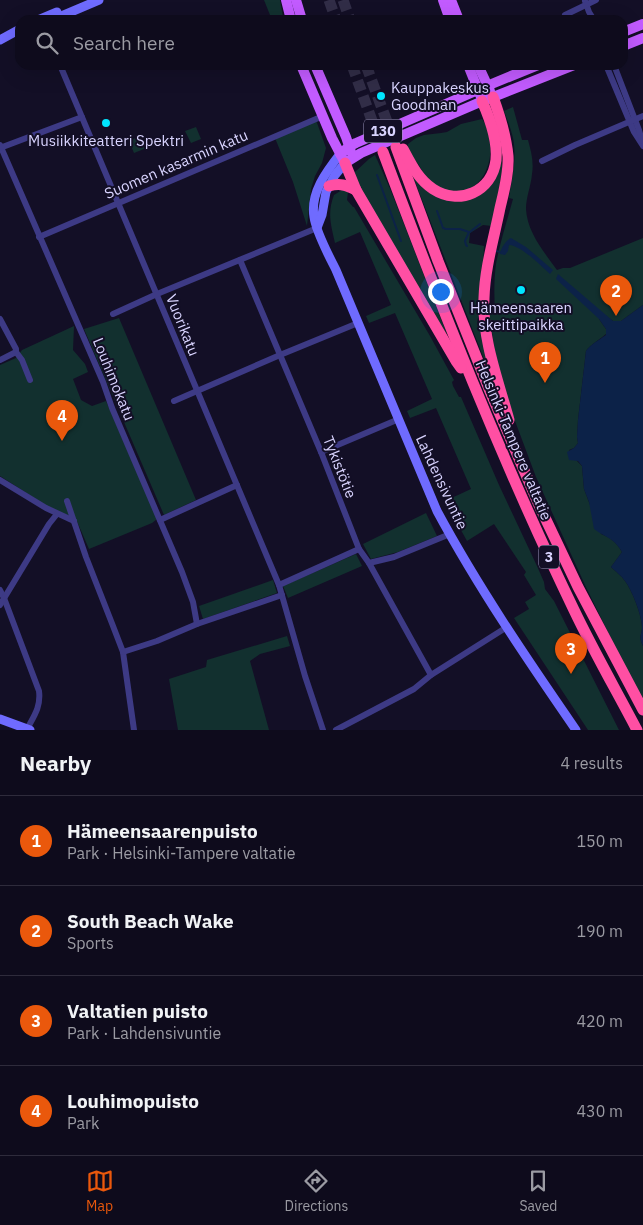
<!DOCTYPE html>
<meta charset="utf-8">
<style>
body{margin:0;font-family:"IBM Plex Sans",sans-serif;background:#1c1929;color:#f1f3f6}
.you{position:absolute;left:440px;top:291px;width:18px;height:18px;margin:-12px;border:4px solid #fff;border-radius:50%;background:#1a73e8;box-shadow:0 0 0 8px #1a73e833}
.badge{display:grid;place-items:center;width:32px;height:32px;border-radius:50%;background:#ea580c;color:#fff;font-size:16px;font-weight:700}
.pin{position:absolute;translate:-50% -41px;filter:drop-shadow(0 1px 2px #0008)}
.pin::after{content:'';position:absolute;top:26px;width:18px;height:15px;background:inherit;clip-path:polygon(0 0,100% 0,50% 100%)}
.list{margin:0;padding:0;list-style:none}
h2{display:flex;justify-content:space-between;align-items:center;height:65px;margin:0;padding:0 20px;font-size:21px}
h2 small{font-size:16px;font-weight:400;color:#9b9ba3}
.list li{display:grid;grid-template-columns:32px 1fr auto;gap:15px;align-items:center;box-sizing:border-box;height:90px;padding:0 20px;border-top:1px solid #2e2b3b}
.list b{display:block;font-size:19px;white-space:nowrap}
.list p{margin:0;font-size:16px;white-space:nowrap;color:#9b9ba3}
.list em{font-size:16px;font-style:normal;color:#9b9ba3}
.icon{flex:none;width:28px;height:28px;fill:none;stroke:currentColor;stroke-width:2;stroke-linecap:round;stroke-linejoin:round}
.map{position:relative;flex:none;width:643px;height:730px;overflow:hidden}
.search{position:absolute;background:#0e0b1c;box-shadow:0 5px 20px #0002;left:15px;right:15px;top:15px;height:55px;display:flex;align-items:center;gap:12px;box-sizing:border-box;padding:0 18px;border-radius:15px;color:#9b9ba3;font-size:19px}
.sheet{height:425px;background:#0e0b1c}
nav{display:flex;justify-content:space-around;align-items:center;box-sizing:border-box;height:70px;border-top:1px solid #2e2b3b;background:#0e0b1c;font-size:14px;color:#9b9ba3}
nav a{display:grid;justify-items:center;gap:2px}
nav .on{color:#ea580c}
.map>svg:first-child{display:block}
</style>
<div class="map">
<svg width="643" height="730" viewBox="0 0 643 730">
<rect width="100%" height="100%" fill="#130f26"/>
<g fill="#12302f">
<polygon points="264,0 280,0 283,17 283,20 272,20"/>
<path d="M513 107 522 140H528C531 151 534 162 532 174 531 186 526 197 526 209 527 232 544 252 557 270L563 268H570L643 238V305L621 321H613L605 315 599 319 606 329V334C599 340 591 344 586 351L578 420 577 437 578 443 574 448 569 450 576 460 582 466 584 489 601 534C611 538 616 542 622 552L611 567C615 571 622 576 625 581 632 590 642 616 642 627 642 636 638 635 643 646V704L585 585 536 477 503 389 495 352 489 312 495 311C494 296 494 279 496 264 500 242 507 221 513 199L509 198C512 178 517 158 513 138 511 129 507 119 504 111Z"/>
<path d="M482 119C501 146 488 199 448 191 441 189 438 187 432 182 427 177 423 173 420 167 417 161 410 157 408 151 407 149 408 146 408 144L416 138 424 135 441 133 447 132 461 124Z"/>
<polygon points="316,120 326,148 322,163 315,176 311,189 307,226 293,182 275,138"/>
<polygon points="196,127 201,139 191,143 185,131"/>
<polygon points="144,134 149,147 134,153 129,141"/>
<polygon points="502,147 502,173 492,226 483,225 470,233 469,243 484,246 481,305 477,322 482,333 493,382 412,174 429,191 478,195"/>
<polygon points="375,155 391,191 448,337 354,180 354,173 369,159"/>
<path d="M342 190 348 192 347 200 353 207H354L430 336 454 380 452 382 453 386 459 397H461L499 485 537 566 544 582 545 589 554 601 619 730H588L514 618 529 609 525 602 536 595 524 575 526 572 494 524 467 541 445 501 471 489 436 408 410 418 407 411 432 399 395 313 369 323 366 316 391 305 360 232 335 243C331 225 327 213 334 195Z"/>
<polygon points="119,318 196,500 164,515 84,329"/>
<polygon points="74,326 73,350 85,364 88,372 73,379 81,400 92,406 106,401 157,519 152,523 89,549 76,519 47,506 0,476 0,365 16,358 22,350"/>
<polygon points="426,513 437,536 398,552 371,559 363,544"/>
<polygon points="356,554 362,566 288,598 283,586"/>
<polygon points="273,580 277,593 203,619 199,606"/>
<polygon points="287,636 290,646 260,654 250,661 269,730 178,730 169,679 206,667 207,660"/>
</g>
<g fill="#0c2248">
<path d="M511 238 526 247 553 270 550 274C541 266 522 246 509 245L508 251 505 255 500 254C501 248 506 240 511 238Z"/>
<path d="M558 274 613 321H621L643 305V646C638 635 642 636 642 627 642 616 632 590 625 581 622 576 615 571 611 567L622 552C613 537 606 538 594 529L589 502 584 489 582 466 578 461 569 460 567 452 574 448 578 443 577 437 578 420 586 351C591 344 599 340 606 335V329L599 319 556 279Z"/>
</g>
<g fill="none" stroke-linecap="round" stroke-linejoin="round">
<g stroke="#0c2248" stroke-width="2">
<polyline points="377,175 401,241"/>
<polyline points="437,211 443,228 446,229 460,229 469,232 465,241 466,245 467,246"/>
<polyline points="470,232 480,224"/>
<polyline points="496,251 500,252"/>
</g>
<g stroke="#312d47" stroke-width="11" stroke-dasharray="11 5.5" stroke-linecap="butt">
<polyline points="329,0 336,20"/>
<polyline points="343,0 350,20"/>
<polyline points="352,65 380,143"/>
<polyline points="366,65 393,138"/>
</g>
<g stroke="#3d3a85" stroke-width="6">
<polyline points="585,1 589,12 594,20"/>
<polyline points="565,15 596,0"/>
<polyline points="60,65 279,585 305,676 323,730"/>
<polyline points="606,65 634,132 643,146"/>
<polyline points="614,65 639,130 642,141"/>
<polyline points="0,145 103,382 112,408 182,572 193,602 197,624"/>
<polyline points="0,148 82,117"/>
<polyline points="542,161 575,145 643,116"/>
<polyline points="39,237 323,116"/>
<polyline points="240,260 321,452 359,549 369,563 431,675"/>
<polyline points="113,314 157,294 317,228"/>
<polyline points="0,319 16,349 16,352 22,360 30,380"/>
<polyline points="0,360 16,352"/>
<polyline points="174,401 280,355 358,323"/>
<polyline points="321,452 399,419"/>
<polyline points="0,480 46,508 74,521"/>
<polyline points="67,501 86,557 113,626 123,652 134,730"/>
<polyline points="160,520 237,485"/>
<polyline points="369,563 394,557 450,534"/>
<polyline points="279,585 359,549"/>
<path d="M0 590 4 598 39 691C41 707 34 716 27 729"/>
<polyline points="0,605 49,524 57,514"/>
<polyline points="123,652 157,641 197,624 282,595"/>
<polyline points="336,730 414,689 431,675 507,627"/>
</g>
<g stroke="#6f6bff" stroke-width="9">
<polyline points="38,20 57,12"/>
<polyline points="52,20 99,0"/>
<polyline points="0,40 20,29"/>
<path d="M340 154C326 172 310 193 314 217 316 232 329 256 336 270L437 511C478 587 527 659 576 730"/>
<polyline points="317,228 322,215 326,192 335,175 345,163"/>
<polyline points="0,719 30,730"/>
</g>
<g stroke="#c25bff" stroke-width="10">
<polyline points="286,0 291,20"/>
<polyline points="296,0 302,20"/>
<polyline points="443,0 450,20"/>
<polyline points="451,0 459,20"/>
<polyline points="623,32 643,24"/>
<polyline points="623,46 643,38"/>
<polyline points="301,65 332,138 345,163 361,153 478,103 574,65"/>
<polyline points="315,65 346,137 351,152"/>
<polyline points="468,65 480,95"/>
<polyline points="478,65 490,91"/>
<polyline points="340,154 350,146 356,143 494,83 538,65"/>
</g>
<g stroke="#ff4fa3" stroke-width="11">
<path d="M493 97C500 116 506 135 508 156 509 173 504 191 500 208 494 238 485 267 484 298 482 339 498 380 509 420"/>
<polyline points="396,147 438,261 489,389 539,505 578,587 643,710"/>
<path d="M403 149C411 164 418 179 433 189 459 206 492 192 496 160 498 140 490 119 482 101"/>
<path d="M383 152C441 307 502 461 574 610 593 650 616 690 637 730"/>
<polyline points="345,163 356,190 456,361 461,368"/>
<path d="M329 186C340 183 346 185 356 190"/>
</g>
</g>
<g fill="#00e5ff" stroke="#130f26" stroke-width="2">
<circle cx="381" cy="96" r="5"/>
<circle cx="106" cy="123" r="5"/>
<circle cx="521" cy="290" r="5"/>
</g>
<g text-anchor="middle" dominant-baseline="central" stroke-width="4" stroke-linejoin="round" paint-order="stroke">
<g fill="#130f26" stroke="#9e99be" stroke-width="1">
<rect x="364" y="119.5" width="38" height="23" rx="4"/>
<rect x="539" y="545.5" width="20" height="23" rx="4"/>
</g>
<g font-size="14" font-weight="bold" fill="#d9d4ff">
<text x="383" y="131">130</text>
<text x="549" y="557">3</text>
</g>
<g font-size="15" fill="#d9d4ff" stroke="#130f26">
<text x="391" y="87" text-anchor="start">Kauppakeskus<tspan x="391" dy="17">Goodman</tspan></text>
<text x="106" y="140">Musiikkiteatteri Spektri</text>
<text x="521" y="307">Hämeensaaren<tspan x="521" dy="17">skeittipaikka</tspan></text>
</g>
<g font-size="15" fill="#d9d4ff" stroke="#130f26">
<text transform="translate(176 164) rotate(-23)">Suomen kasarmin katu</text>
<text transform="translate(183 325) rotate(68)">Vuorikatu</text>
<text transform="translate(114 379) rotate(68)">Louhimokatu</text>
<text transform="translate(514 440) rotate(67)">Helsinki-Tampere valtatie</text>
<text transform="translate(340 467) rotate(68)">Tykistötie</text>
<text transform="translate(442 482) rotate(65)">Lahdensivuntie</text>
</g>
</g>
</svg>
<div class="you"></div>
<div class="pin badge" style="left:545px;top:383px">1</div>
<div class="pin badge" style="left:616px;top:316px">2</div>
<div class="pin badge" style="left:571px;top:674px">3</div>
<div class="pin badge" style="left:62px;top:441px">4</div>
<div class="search"><svg class="icon" aria-label="search" viewBox="0 0 24 24"><circle cx="10" cy="10" r="6"/><path d="M15 15l6 6"/></svg>Search here</div>
</div>
<section class="sheet">
<h2>Nearby<small>4 results</small></h2>
<ul class="list">
<li><span class="badge">1</span><div><b>Hämeensaarenpuisto</b><p>Park · Helsinki-Tampere valtatie</p></div><em>150 m</em></li>
<li><span class="badge">2</span><div><b>South Beach Wake</b><p>Sports</p></div><em>190 m</em></li>
<li><span class="badge">3</span><div><b>Valtatien puisto</b><p>Park · Lahdensivuntie</p></div><em>420 m</em></li>
<li><span class="badge">4</span><div><b>Louhimopuisto</b><p>Park</p></div><em>430 m</em></li>
</ul>
</section>
<nav>
<a class="on"><svg class="icon" aria-label="map" viewBox="0 0 24 24"><path d="M3 6l6-2 6 2 6-2v14l-6 2-6-2-6 2zM9 4v14M15 6v14"/></svg>Map</a>
<a><svg class="icon" aria-label="directions" viewBox="0 0 24 24"><path d="M12 3l9 9-9 9-9-9zM9 14v-3h6M13 9l2 2-2 2"/></svg>Directions</a>
<a><svg class="icon" aria-label="saved" viewBox="0 0 24 24"><path d="M7 4h10v16l-5-4-5 4z"/></svg>Saved</a>
</nav>
